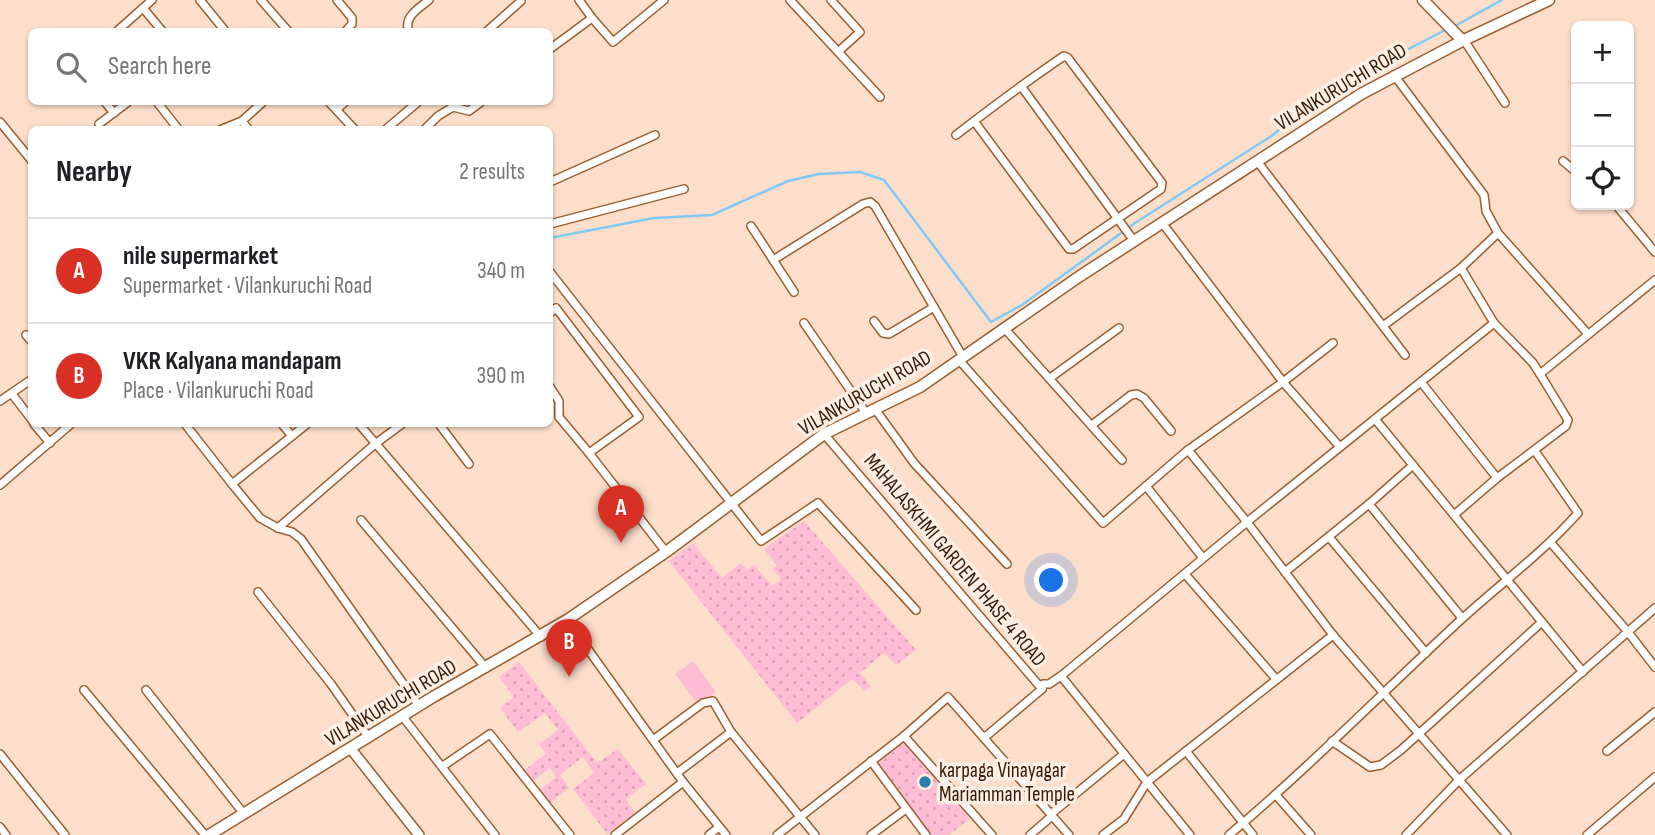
<!DOCTYPE html>
<meta charset="utf-8">
<style>
body{margin:0;font-family:"Sofia Sans Condensed",sans-serif;background:#f6f6f6;color:#202124}
.controls{position:absolute;right:21px;top:21px;display:grid;overflow:hidden;border-radius:10px;box-shadow:0 2px 5px #0004}
.controls button{width:63px;height:63px;display:grid;place-items:center;padding:0;border:0;border-bottom:2px solid #e0e0e0;background:#fff;color:#202124;font:35px sans-serif}
.you{position:absolute;left:1052px;top:581px;width:24px;height:24px;margin:-18px;border:5px solid #fff;border-radius:50%;background:#1a73e8;box-shadow:0 0 0 10px #1a73e833}
.badge{display:grid;place-items:center;width:46px;height:46px;border-radius:50%;background:#d93025;color:#fff;font-size:23px;font-weight:700}
.pin{position:absolute;translate:-50% -58px;filter:drop-shadow(0 2px 4px #0008)}
.pin::after{content:'';position:absolute;top:37px;width:24px;height:21px;background:inherit;clip-path:polygon(0 0,100% 0,50% 100%)}
.list{margin:0;padding:0;list-style:none}
h2{display:flex;justify-content:space-between;align-items:center;height:91px;margin:0;padding:0 28px;font-size:30px}
h2 small{font-size:23px;font-weight:400;color:#757577}
.list li{display:grid;grid-template-columns:46px 1fr auto;gap:21px;align-items:center;box-sizing:border-box;height:105px;padding:0 28px;border-top:2px solid #e0e0e0}
.list b{display:block;font-size:26px;white-space:nowrap}
.list p{margin:0;font-size:23px;white-space:nowrap;color:#757577}
.list em{font-size:23px;font-style:normal;color:#757577}
.icon{flex:none;width:38px;height:38px;fill:none;stroke:currentColor;stroke-width:2;stroke-linecap:round;stroke-linejoin:round}
.map{position:relative;flex:none;width:1655px;height:835px;overflow:hidden}
.search{position:absolute;background:#fff;box-shadow:0 2px 5px #0004;left:28px;top:28px;width:525px;height:77px;display:flex;align-items:center;gap:18px;box-sizing:border-box;padding:0 24px;border-radius:10px;color:#757577;font-size:26px}
.panel{position:absolute;background:#fff;box-shadow:0 2px 5px #0004;left:28px;top:126px;width:525px;height:301px;border-radius:10px}
.map>svg:first-child{display:block}
</style>
<div class="map">
<svg width="1655" height="835" viewBox="0 0 1655 835">
<defs>
<pattern id="grass-dots" width="8" height="8" patternUnits="userSpaceOnUse" patternTransform="scale(1.75)"><rect width="8" height="8" fill="#ffbdd5"/><path d="M2 2h.1M6 6h.1" fill="none" stroke="#dba2b5" stroke-width="1.8" stroke-linecap="round"/></pattern>
</defs>
<rect width="100%" height="100%" fill="#fcdecb"/>
<g fill="url(#grass-dots)">
<polygon points="804,521 916,650 896,665 884,653 860,673 871,686 865,691 852,679 797,723 669,561 693,543 722,578 741,563 747,570 754,565 772,586 781,580 773,569 777,566 764,549"/>
<polygon points="519,662 597,763 618,749 646,784 626,799 635,813 607,834 573,789 594,773 583,757 560,775 569,788 550,803 540,790 556,777 550,768 533,781 525,770 546,754 539,744 558,730 545,713 518,732 500,708 514,697 499,677"/>
<polygon points="905,742 970,819 949,835 930,835 877,764"/>
</g>
<polygon fill="#ffbdd5" points="693,661 716,692 698,705 675,674"/>
<g fill="none" stroke-linecap="round" stroke-linejoin="round">
<g stroke="#81caf5" stroke-width="2.5">
<polyline points="1453,27 1502,0"/>
<polyline points="550,238 654,218 712,215 788,181 819,174 860,172 884,180 991,322 1022,305 1135,223 1273,135 1313,99 1447,29"/>
</g>
<defs>
<g id="minor">
<polyline points="200,0 226,32"/>
<polyline points="261,0 289,32"/>
<polyline points="337,0 352,18 352,24 345,32"/>
<polyline points="579,0 592,18"/>
<polyline points="790,0 880,97"/>
<polyline points="831,0 860,32 839,51"/>
<polyline points="143,8 163,32"/>
<polyline points="116,32 152,0"/>
<path d="M409 32C403 17 418 9 429 0"/>
<polyline points="486,32 521,1"/>
<polyline points="1464,40 1505,103"/>
<polyline points="550,49 592,18 613,42 664,0"/>
<polyline points="1394,75 1484,195 1486,211 1498,233 1588,334"/>
<polyline points="1021,86 1134,241"/>
<polyline points="105,102 114,113"/>
<polyline points="157,102 179,130"/>
<polyline points="329,102 355,130"/>
<polyline points="337,109 345,102"/>
<polyline points="0,122 32,161"/>
<polyline points="99,124 128,102"/>
<polyline points="220,130 242,121"/>
<polyline points="249,130 242,121 263,102"/>
<polyline points="385,130 418,102"/>
<polyline points="424,130 438,116 453,107 469,111 481,102"/>
<path d="M956 135C991 108 1027 81 1064 56L1068 58 1162 183 1161 189 1073 249H1069L974 121"/>
<polyline points="1257,161 1405,355"/>
<polyline points="1563,161 1576,172"/>
<polyline points="550,182 655,135"/>
<polyline points="1616,205 1655,252"/>
<polyline points="550,224 684,189"/>
<polyline points="1163,224 1283,382 1340,447"/>
<polyline points="751,226 794,292"/>
<polyline points="773,260 863,204 870,202 875,206 963,357"/>
<polyline points="550,272 761,541 818,503 916,610"/>
<polyline points="550,313 556,308 639,417 589,453 666,552"/>
<polyline points="874,321 883,333 889,334 934,307"/>
<polyline points="804,323 866,413"/>
<polyline points="1494,323 1461,268 1498,233"/>
<polyline points="1383,326 1461,268"/>
<polyline points="1005,329 1122,460"/>
<polyline points="26,335 32,342"/>
<polyline points="959,360 1103,523 1188,450 1247,522 1333,635 1507,835"/>
<polyline points="1050,378 1119,328"/>
<polyline points="1421,382 1497,478"/>
<polyline points="550,387 559,401 559,417 589,453"/>
<polyline points="12,394 32,420"/>
<polyline points="0,401 32,379"/>
<polyline points="875,409 914,463 1007,564"/>
<polyline points="1375,419 1583,672"/>
<polyline points="34,424 50,443"/>
<polyline points="185,424 232,484 307,424"/>
<polyline points="282,424 292,436"/>
<polyline points="359,424 541,637"/>
<polyline points="402,424 375,444 278,528 292,532 301,539 419,706"/>
<polyline points="439,424 469,464"/>
<polyline points="1092,425 1131,395 1137,394 1144,398 1171,431"/>
<polyline points="824,434 1042,689 1043,684 1049,684 1061,676"/>
<polyline points="1188,450 1283,382 1333,343"/>
<polyline points="232,484 260,518 278,528"/>
<polyline points="0,485 71,424"/>
<polyline points="1146,486 1203,558"/>
<polyline points="1369,504 1462,618"/>
<polyline points="1454,515 1497,478 1566,426 1568,420 1540,374"/>
<polyline points="361,520 486,668"/>
<polyline points="1329,537 1426,653"/>
<polyline points="1551,543 1628,632 1655,667"/>
<polyline points="1285,572 1369,504 1413,465"/>
<polyline points="1185,574 1276,679"/>
<polyline points="258,592 331,684 369,738"/>
<polyline points="567,620 683,782 726,835"/>
<polyline points="84,690 205,835"/>
<polyline points="146,690 244,814"/>
<polyline points="403,717 495,835"/>
<polyline points="904,736 992,835"/>
<polyline points="984,738 1042,689"/>
<polyline points="653,740 703,703 713,701 731,732"/>
<polyline points="1332,741 1370,767 1381,765 1401,750 1542,622"/>
<polyline points="1186,751 1253,835"/>
<polyline points="1607,751 1655,712"/>
<polyline points="0,754 65,835"/>
<polyline points="871,761 926,835"/>
<polyline points="443,766 490,734 570,835"/>
<polyline points="677,773 731,732 815,835"/>
<polyline points="1276,795 1311,835"/>
<polyline points="1051,814 1124,754"/>
<polyline points="0,827 6,835"/>
<polyline points="615,835 683,782"/>
<polyline points="709,835 719,827"/>
<polyline points="777,835 904,736 948,697 1069,835"/>
<polyline points="871,835 906,809"/>
<polyline points="1030,835 1052,816"/>
<polyline points="1103,835 1124,819 1147,782 1333,635"/>
<polyline points="1190,835 1061,676 1247,522 1494,323 1533,363 1540,374 1655,280"/>
<path d="M1229 835C1306 770 1378 697 1452 628 1493 589 1540 556 1578 513L1535 451"/>
<polyline points="1406,835 1460,779 1655,608"/>
<polyline points="1587,835 1655,777"/>
</g>
<polyline id="tertiary" points="351,749 419,835"/>
<g id="secondary">
<polyline points="1423,0 1460,38 1464,40"/>
<polyline points="209,835 433,697 567,620 666,552 824,434 920,387 1080,276 1361,94 1464,40 1549,0"/>
</g>
</defs>
<use href="#minor" stroke="#9d5d2d" stroke-width="10"/>
<use href="#tertiary" stroke="#9d5d2d" stroke-width="12"/>
<use href="#secondary" stroke="#9d5d2d" stroke-width="13"/>
<use href="#minor" stroke="#fff" stroke-width="7"/>
<use href="#tertiary" stroke="#fff" stroke-width="9"/>
<use href="#secondary" stroke="#fff" stroke-width="10"/>
</g>
<circle fill="#2580ae" stroke="#feefe5" stroke-width="2.5" cx="925" cy="782" r="7"/>
<g text-anchor="middle" dominant-baseline="central" stroke-width="7" stroke-linejoin="round" paint-order="stroke">
<g font-size="21" fill="#361b07" stroke="#feefe5">
<text transform="translate(1341 87) rotate(-31)">VILANKURUCHI ROAD</text>
<text transform="translate(865 393) rotate(-30)">VILANKURUCHI ROAD</text>
<text transform="translate(955 560) rotate(50)">MAHALASKHMI GARDEN PHASE 4 ROAD</text>
<text transform="translate(391 703) rotate(-31)">VILANKURUCHI ROAD</text>
</g>
<g font-size="21" fill="#361b07" stroke="#feefe5" text-anchor="start">
<text x="939" y="770">karpaga Vinayagar<tspan x="939" dy="24">Mariamman Temple</tspan></text>
</g>
</g>
</svg>
<div class="controls">
<button>+</button>
<button>−</button>
<button><svg class="icon" aria-label="locate" viewBox="0 0 24 24"><circle cx="12" cy="12" r="6"/><path d="M12 2v4M12 18v4M2 12h4M18 12h4"/></svg></button>
</div>
<div class="you"></div>
<div class="pin badge" style="left:621px;top:543px">A</div>
<div class="pin badge" style="left:569px;top:677px">B</div>
<div class="search"><svg class="icon" aria-label="search" viewBox="0 0 24 24"><circle cx="10" cy="10" r="6"/><path d="M15 15l6 6"/></svg>Search here</div>
<section class="panel">
<h2>Nearby<small>2 results</small></h2>
<ul class="list">
<li><span class="badge">A</span><div><b>nile supermarket</b><p>Supermarket · Vilankuruchi Road</p></div><em>340 m</em></li>
<li><span class="badge">B</span><div><b>VKR Kalyana mandapam</b><p>Place · Vilankuruchi Road</p></div><em>390 m</em></li>
</ul>
</section>
</div>
